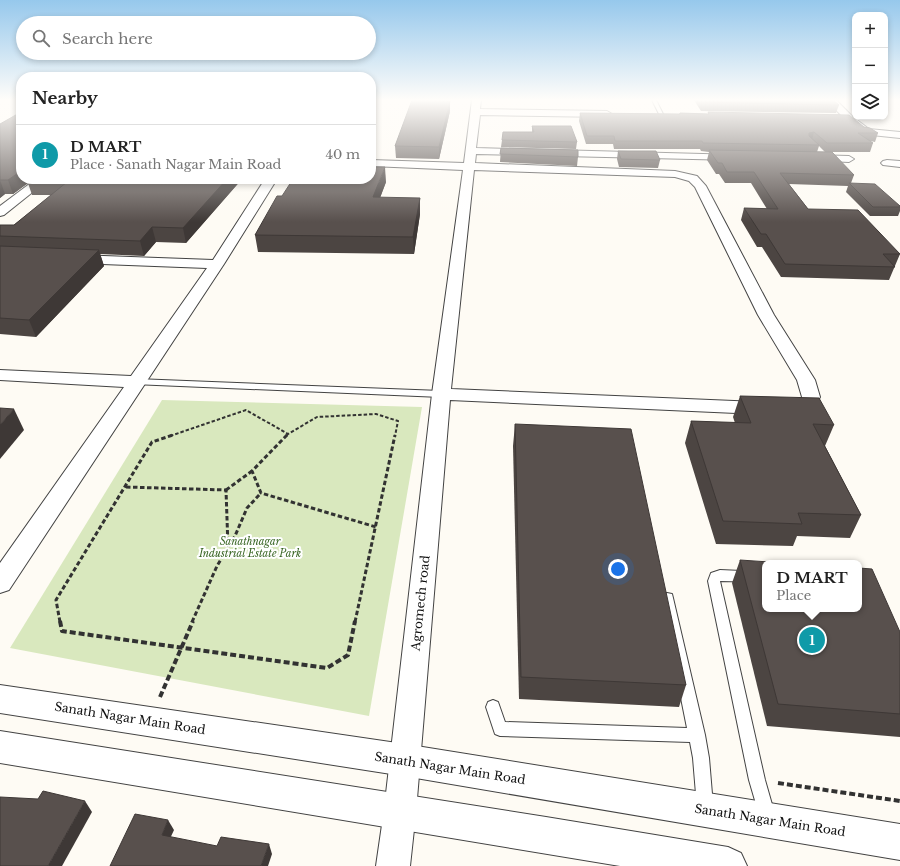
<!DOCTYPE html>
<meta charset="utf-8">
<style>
body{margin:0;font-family:"Libre Baskerville",serif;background:#f2f2f2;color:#222}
.controls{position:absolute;right:12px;top:12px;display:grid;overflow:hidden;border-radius:8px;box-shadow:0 2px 6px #0003}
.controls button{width:36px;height:36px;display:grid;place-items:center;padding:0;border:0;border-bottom:1px solid #e0e0e0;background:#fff;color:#222;font:20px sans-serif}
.you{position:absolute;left:618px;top:569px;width:14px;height:14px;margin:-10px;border:3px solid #fff;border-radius:50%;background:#1a73e8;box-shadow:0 0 0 6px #1a73e833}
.badge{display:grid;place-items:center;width:26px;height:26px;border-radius:50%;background:#1a73e8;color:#fff;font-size:13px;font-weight:700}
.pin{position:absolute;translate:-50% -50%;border:2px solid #fff;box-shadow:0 1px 4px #0006}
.popup{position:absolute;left:762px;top:560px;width:100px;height:52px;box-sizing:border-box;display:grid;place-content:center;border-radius:8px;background:#fff;filter:drop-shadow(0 1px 3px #0005);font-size:13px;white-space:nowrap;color:#767676}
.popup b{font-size:15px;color:#222}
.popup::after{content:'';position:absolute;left:50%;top:100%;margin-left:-8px;border:8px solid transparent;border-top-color:#fff}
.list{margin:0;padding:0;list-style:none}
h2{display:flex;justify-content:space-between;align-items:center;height:52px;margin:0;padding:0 16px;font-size:17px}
h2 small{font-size:13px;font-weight:400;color:#767676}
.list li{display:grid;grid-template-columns:26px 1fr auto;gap:12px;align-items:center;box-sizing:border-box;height:60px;padding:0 16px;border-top:1px solid #e0e0e0}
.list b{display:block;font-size:15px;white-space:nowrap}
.list p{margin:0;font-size:13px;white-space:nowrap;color:#767676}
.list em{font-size:13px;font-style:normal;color:#767676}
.icon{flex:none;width:22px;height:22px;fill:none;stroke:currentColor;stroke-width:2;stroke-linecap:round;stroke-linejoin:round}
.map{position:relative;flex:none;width:900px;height:866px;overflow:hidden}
.search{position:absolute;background:#fff;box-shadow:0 2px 6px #0003;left:16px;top:16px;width:360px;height:44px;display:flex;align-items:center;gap:10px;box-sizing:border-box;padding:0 14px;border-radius:22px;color:#767676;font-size:15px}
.panel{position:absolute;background:#fff;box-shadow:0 2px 6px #0003;left:16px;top:72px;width:360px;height:112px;border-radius:16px}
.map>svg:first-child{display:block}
</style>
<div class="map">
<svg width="900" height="866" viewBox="0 0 900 866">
<rect width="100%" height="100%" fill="#fefbf4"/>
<polygon fill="#d9e8be" points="162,400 422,407 369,716 10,648"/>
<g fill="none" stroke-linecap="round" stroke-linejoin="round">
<defs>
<g id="service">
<polygon points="652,100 656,100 664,116 660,116"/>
<polygon points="136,379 441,391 446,394 441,397 133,384 131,382 133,380"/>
<polygon points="720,570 765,572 765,582 720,581 765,780 775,815 773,821 767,823 761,821 749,780 708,581 711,573"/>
<polygon points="667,593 672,594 673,598 705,735 709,758 713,806 711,812 705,814 699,812 697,806 693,758 690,742 500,736 495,734 486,707 488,702 493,700 498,702 505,722 687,728 661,598 662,594"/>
</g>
<g id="minor">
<path d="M472 100H481L480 109 607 111 612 114 607 117 480 115 476 148 740 155 741 157 736 160 476 154 475 163 675 171 697 176 706 186 774 315 815 380 820 397 812 411 779 415 450 400 416 811 410 866H376L384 811 432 394 463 170 371 166V160L464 163ZM474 170 675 177 689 181 695 187 758 315 797 380 802 397 799 402 779 403 451 389Z"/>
<polygon points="826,100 836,100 852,116 853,119 857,120 869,129 900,132 900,138 862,134 851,124 850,121 824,120 822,118 824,116 841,115"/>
<polygon points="812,155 849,156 854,159 849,162 808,160 807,158"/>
<polygon points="887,160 900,161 900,167 883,165 881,163 883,161"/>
<polygon points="36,179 49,179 4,215 0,216 0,206"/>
<polygon points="265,179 277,179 224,264 9,590 0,593 0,563 124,387 0,380 0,370 131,376 207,268 76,263 71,262 69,259 71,256 76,255 213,260"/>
</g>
<g id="tertiary">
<polygon points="0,685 404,744 900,824 900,860 404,776 0,713"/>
<polygon points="0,731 546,817 728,847 741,853 747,866 620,866 0,763"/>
</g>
</defs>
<use href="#service" stroke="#434343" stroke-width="2"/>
<use href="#minor" stroke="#434343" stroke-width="2"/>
<use href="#tertiary" stroke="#434343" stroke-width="2"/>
<g stroke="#323232" stroke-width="2" stroke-dasharray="3.5 2" stroke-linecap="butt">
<polyline points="170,436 246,410 288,434 317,417 376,414 398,421 395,436"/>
<polyline points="286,436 288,434"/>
</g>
<g stroke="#323232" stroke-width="3" stroke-dasharray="4.5 2.5" stroke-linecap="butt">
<polyline points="287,435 252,471 261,493 376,527"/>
<polyline points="126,487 226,490 228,547"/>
<polyline points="226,490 252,471"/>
<polyline points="60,622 56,600 152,442 173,435"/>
<polyline points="192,622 217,566 235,536 247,508 261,493"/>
<polyline points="355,622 395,435"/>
</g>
<g stroke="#323232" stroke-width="4" stroke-dasharray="6 3" stroke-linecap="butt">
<polyline points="60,621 62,631 327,668 348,655 355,621"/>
<polyline points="160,697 193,621"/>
<polyline points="778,783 900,801"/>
</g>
<use href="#service" fill="#fff" fill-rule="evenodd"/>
<use href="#minor" fill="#fff" fill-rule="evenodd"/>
<use href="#tertiary" fill="#fff" fill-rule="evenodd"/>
</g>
<g fill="#4c4542">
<polygon points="694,100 833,100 839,105 836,113 701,111"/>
<polygon points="450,111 439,159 396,158 395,146"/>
<polygon points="708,112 864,127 878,133 875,142 870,141 873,143 870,152 825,152 819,146 817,152 854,175 851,183 900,206 900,211 898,216 870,216 846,192 848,186 789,184 808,209 900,254 889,280 781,277 762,247 757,247 741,220 744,208 767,209 751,183 725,183 719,174 716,174 707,160 709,152 701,151 700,149 614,149 613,144 586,144 579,121 580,113 679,114 680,113 708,114"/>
<polygon points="0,124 21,179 242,179 186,243 156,242 144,256 100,254 104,266 36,337 0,334 0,225 14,225 51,195 32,195 28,183 13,194 5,194 0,198"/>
<polygon points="532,126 577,142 576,149 501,147 502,140 532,132"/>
<polygon points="501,148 578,157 577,166 500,162"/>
<polygon points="618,151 660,160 658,168 619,167 617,159"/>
<polygon points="386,182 380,198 420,198 420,214 414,254 258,252 255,235 282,196"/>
<polygon points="740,396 834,425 825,446 861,515 850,538 797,536 793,546 716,544 685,443 691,421 735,423 733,417"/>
<polygon points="515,424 686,685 679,707 519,699 513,446"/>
<polygon points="740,560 900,632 900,737 767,726 732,583"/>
</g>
<g fill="#3e3836">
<polygon points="450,101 450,111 439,159 439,147"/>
<polygon points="814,132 812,140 807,141 809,133"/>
<polygon points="385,167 386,182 374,213 373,197"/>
<polygon points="21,171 21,179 34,179 27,181 28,183 13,194 8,180"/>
<polygon points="227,179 242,179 186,243 183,228"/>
<polygon points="0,180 5,194 0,198"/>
<polygon points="420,198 420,214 414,254 413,237"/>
<polygon points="152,227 156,242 144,256 140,241"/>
<polygon points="99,250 104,266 36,337 29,320"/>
<polygon points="14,409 24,430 0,459 0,425"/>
<polygon points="85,801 92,812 62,866 48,866"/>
<polygon points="168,820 174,830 167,845 162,835"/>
<polygon points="269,844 272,854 268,866 261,866"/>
</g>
<g fill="#58504d" stroke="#3e3836">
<polygon points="412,100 450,101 439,147 395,146"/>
<polygon points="701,100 833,100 839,105 702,102"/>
<polygon points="21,112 21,171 8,180 0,180 0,124"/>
<polygon points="708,112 849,115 864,127 870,128 878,133 858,133 873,143 827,143 814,132 809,133 809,136 819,145 703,143 702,141 615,141 614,136 587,136 580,113 680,114 680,113 709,114"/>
<polygon points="532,126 571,126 577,142 502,140 503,132 534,132"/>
<polygon points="501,148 578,150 578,157 500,154"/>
<polygon points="709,150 832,152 854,175 780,173 808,209 858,210 900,254 883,254 895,267 785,264 766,234 761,234 744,208 778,209 754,172 727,172 722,163 718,163"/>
<polygon points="618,151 656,151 660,160 621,159"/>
<polygon points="371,167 385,167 373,197 420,198 413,237 255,235 277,196 282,196 293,179 371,179"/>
<polygon points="29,179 227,179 183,228 152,227 140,241 0,236 0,225 14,225 67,182 27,181"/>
<polygon points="849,183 875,184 900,206 900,207 873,207"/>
<polygon points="0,246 99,250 29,320 0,318"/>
<polygon points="740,396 819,398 834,425 813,424 861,515 798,513 802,524 723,521 691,421 751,423"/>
<polygon points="0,408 14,409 0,425"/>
<polygon points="515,424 631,429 686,685 521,677"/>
<polygon points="740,560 784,563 765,563 765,609 859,609 859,568 872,569 900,632 900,714 778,704"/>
<polygon points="43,791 85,801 48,866 0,866 0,797 38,799"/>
<polygon points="135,814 168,820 162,835 217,846 221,837 269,844 261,866 110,866"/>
</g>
<linearGradient id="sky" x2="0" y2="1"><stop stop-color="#96c8ec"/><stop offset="0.45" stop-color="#fffdfa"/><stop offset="1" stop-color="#fffdfa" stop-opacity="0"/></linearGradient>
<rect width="900" height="222" fill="url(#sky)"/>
<g text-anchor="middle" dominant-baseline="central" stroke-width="4" stroke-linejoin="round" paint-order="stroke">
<g font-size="10" font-style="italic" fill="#386523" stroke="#fff">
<text x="250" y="541">Sanathnagar<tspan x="250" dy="12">Industrial Estate Park</tspan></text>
</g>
<g font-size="12" fill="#101010" stroke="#fff">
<text transform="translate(420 603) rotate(-84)">Agromech road</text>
<text transform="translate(130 718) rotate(9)">Sanath Nagar Main Road</text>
<text transform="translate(450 768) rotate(9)">Sanath Nagar Main Road</text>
<text transform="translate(770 820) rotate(9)">Sanath Nagar Main Road</text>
</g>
</g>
</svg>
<div class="controls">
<button>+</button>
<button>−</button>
<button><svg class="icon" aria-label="layers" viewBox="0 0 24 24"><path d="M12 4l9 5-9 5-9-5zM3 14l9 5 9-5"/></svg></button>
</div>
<div class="you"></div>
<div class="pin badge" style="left:812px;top:640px;background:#0f9aa8">1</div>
<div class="popup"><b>D MART</b>Place</div>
<div class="search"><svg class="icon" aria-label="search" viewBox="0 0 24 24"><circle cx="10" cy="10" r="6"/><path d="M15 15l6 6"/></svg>Search here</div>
<section class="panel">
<h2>Nearby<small></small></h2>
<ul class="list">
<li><span class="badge" style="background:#0f9aa8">1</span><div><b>D MART</b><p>Place · Sanath Nagar Main Road</p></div><em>40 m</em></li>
</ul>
</section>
</div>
